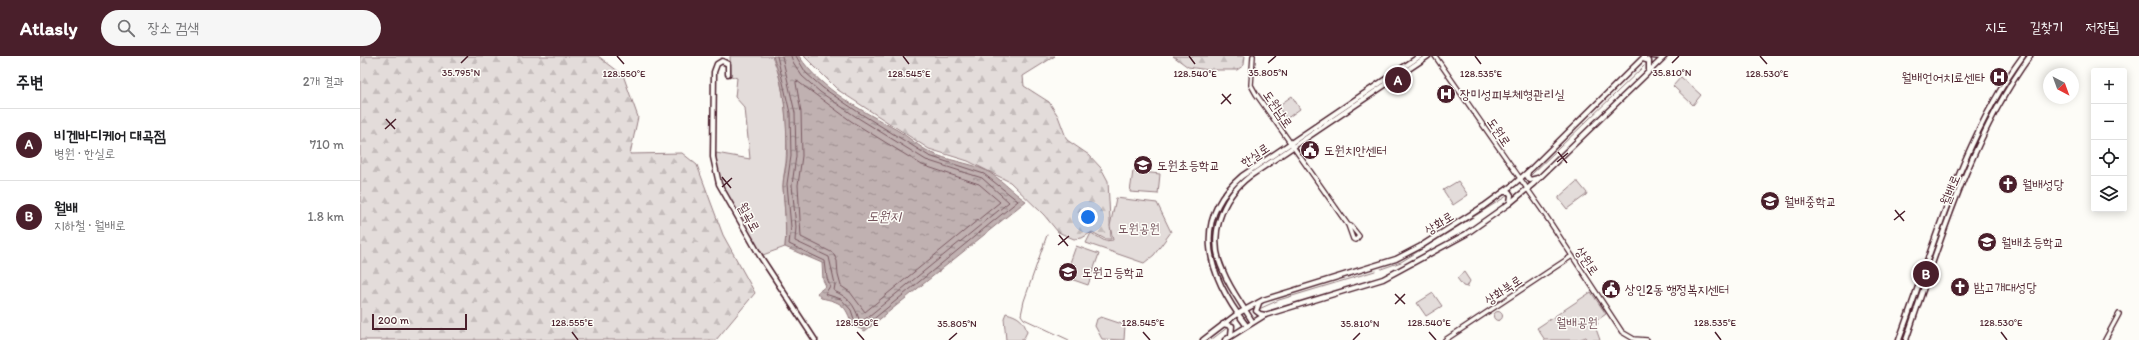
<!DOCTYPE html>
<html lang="ko">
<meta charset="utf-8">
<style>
body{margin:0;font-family:Itim,"Poor Story",sans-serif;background:#f6f6f6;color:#202124}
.controls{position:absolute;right:12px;top:12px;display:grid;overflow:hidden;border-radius:4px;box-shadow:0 2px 10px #0003}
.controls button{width:36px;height:36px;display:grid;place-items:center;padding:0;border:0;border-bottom:1px solid #e0e0e0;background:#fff;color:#202124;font:20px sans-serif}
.compass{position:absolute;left:1683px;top:12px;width:36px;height:36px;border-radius:50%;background:#fff;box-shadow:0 2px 10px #0003;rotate:139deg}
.scale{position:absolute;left:12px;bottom:10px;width:95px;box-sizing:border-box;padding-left:4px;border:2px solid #4a1f2b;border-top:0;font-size:11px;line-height:14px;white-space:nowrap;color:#4a1f2b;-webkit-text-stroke:3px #fdfcf7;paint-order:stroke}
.you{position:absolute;left:728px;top:161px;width:14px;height:14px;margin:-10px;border:3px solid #fff;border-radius:50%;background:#1a73e8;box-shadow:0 0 0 6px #1a73e833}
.badge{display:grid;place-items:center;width:26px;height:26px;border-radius:50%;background:#4a1f2b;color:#fff;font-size:13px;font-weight:700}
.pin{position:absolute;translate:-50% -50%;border:2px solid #fff;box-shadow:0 1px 4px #0006}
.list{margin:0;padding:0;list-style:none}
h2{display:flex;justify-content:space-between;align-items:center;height:52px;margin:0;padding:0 16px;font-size:17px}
h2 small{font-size:13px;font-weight:400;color:#757577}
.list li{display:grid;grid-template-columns:26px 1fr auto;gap:12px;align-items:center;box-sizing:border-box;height:72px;padding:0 16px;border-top:1px solid #e0e0e0}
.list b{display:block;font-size:15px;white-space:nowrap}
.list p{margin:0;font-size:13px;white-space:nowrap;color:#757577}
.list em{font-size:13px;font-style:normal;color:#757577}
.icon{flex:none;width:22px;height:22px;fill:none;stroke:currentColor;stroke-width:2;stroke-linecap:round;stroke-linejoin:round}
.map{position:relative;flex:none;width:1779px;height:284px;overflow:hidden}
header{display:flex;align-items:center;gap:24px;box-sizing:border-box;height:56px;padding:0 20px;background:#4a1f2b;color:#fff}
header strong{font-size:19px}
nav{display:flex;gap:22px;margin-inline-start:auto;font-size:14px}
.search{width:280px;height:36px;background:#f6f6f6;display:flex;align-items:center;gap:10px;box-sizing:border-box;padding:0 14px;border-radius:22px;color:#757577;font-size:15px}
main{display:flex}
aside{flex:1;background:#fff}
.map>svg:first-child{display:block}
</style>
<header>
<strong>Atlasly</strong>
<div class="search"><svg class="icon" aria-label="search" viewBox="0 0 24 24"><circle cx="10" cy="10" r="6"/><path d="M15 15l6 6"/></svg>장소 검색</div>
<nav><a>지도</a><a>길찾기</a><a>저장됨</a></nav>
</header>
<main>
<aside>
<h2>주변<small>2개 결과</small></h2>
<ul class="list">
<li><span class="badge">A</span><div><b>비겐바디케어 대곡점</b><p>병원 · 한실로</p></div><em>710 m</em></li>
<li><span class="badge">B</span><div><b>월배</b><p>지하철 · 월배로</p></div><em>1.8 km</em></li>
</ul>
</aside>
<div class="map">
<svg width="1779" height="284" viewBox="0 0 1779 284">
<defs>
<pattern id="forest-firs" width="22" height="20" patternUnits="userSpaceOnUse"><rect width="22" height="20" fill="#e3dcda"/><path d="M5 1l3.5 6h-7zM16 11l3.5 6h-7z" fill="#c4bcbb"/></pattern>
<pattern id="water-ripples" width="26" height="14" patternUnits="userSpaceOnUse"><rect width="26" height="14" fill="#c0b1b1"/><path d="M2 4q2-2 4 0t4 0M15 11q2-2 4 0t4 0" fill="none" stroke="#9e8f90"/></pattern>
</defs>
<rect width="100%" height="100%" fill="#fdfcf7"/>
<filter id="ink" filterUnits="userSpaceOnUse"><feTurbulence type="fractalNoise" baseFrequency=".025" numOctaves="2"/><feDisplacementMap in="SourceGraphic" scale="8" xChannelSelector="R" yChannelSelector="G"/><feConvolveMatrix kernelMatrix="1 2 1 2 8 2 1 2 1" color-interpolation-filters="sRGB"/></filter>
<g filter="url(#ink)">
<g fill="url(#forest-firs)" stroke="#967e82">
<polygon points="0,0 238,0 263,19 278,61 270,98 322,97 337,109 363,179 395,237 356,284 0,284"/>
<polygon points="444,0 695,0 663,20 664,30 689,46 698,60 707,84 729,99 741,112 748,125 751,183 745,183 732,176 722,182 714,183 698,176 684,159 650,126 608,105 569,93 478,34"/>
<polygon points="813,0 885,0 884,9 877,14 848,14 828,11"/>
</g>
<g fill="#e3dcda" stroke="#967e82">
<path d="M370 0H412C426 33 428 71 426 106 425 114 423 122 423 130 424 151 427 170 425 191L400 200 356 127V97L390 103 385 52 375 41 377 22 371 20Z"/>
<polygon points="1321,21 1341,39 1333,49 1313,30"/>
<polygon points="932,40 940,53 926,63 918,50"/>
<polygon points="773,115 800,118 798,138 770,136"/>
<polygon points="1098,125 1108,139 1093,149 1083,134"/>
<polygon points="1216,126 1218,126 1227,137 1226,139 1207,153 1199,143 1199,141"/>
<polygon points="756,142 797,147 811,176 794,199 784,207 726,187 731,177 745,185 753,184 750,170"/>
<polygon points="716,190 739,198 728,229 705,221"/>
<polygon points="1104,216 1110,225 1107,231 1103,230 1097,222"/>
<polygon points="1231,236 1246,258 1236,265 1238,268 1235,270 1240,284 1228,284 1226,281 1218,284 1185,284 1177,272"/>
<polygon points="1073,237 1082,250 1066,260 1057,247"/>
<circle cx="1138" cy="260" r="4.5"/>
<path d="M646 257C658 260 664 264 667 276L663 284H646L644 262Z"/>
<polygon points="741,261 765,269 764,284 742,283 735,270 737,263"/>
</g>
<path fill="url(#water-ripples)" stroke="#91777b" d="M413 0H439C462 35 502 54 537 74 549 81 559 91 570 96 587 105 608 106 625 114 638 120 653 137 666 145L505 275 492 269C486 249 481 246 461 242L457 237 466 230 463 224 462 207 425 191C427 170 424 151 423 130 423 120 427 110 427 100 427 67 425 31 413 0Z"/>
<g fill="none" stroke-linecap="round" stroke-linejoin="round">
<g stroke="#795961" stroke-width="1">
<polyline points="417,0 430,57 431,100 427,128 431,171 429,188 465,205 467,222 470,230 465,238 481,243 491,254 495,266 505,270 658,145 624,118 569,100 498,56 463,32 446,17 436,0"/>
<path d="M422 0 435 57 436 100 432 129 436 171 435 185 469 201 475 228 474 235C488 241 494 248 499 263L504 264 649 146 622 122 566 104 495 60 460 36 442 20 433 6 431 0"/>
<polygon points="437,25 491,65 562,109 619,128 640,146 505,256 490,236 481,230 478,219 477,205 473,197 441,181 438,129 442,100 441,56 436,27"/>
</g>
<g stroke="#91777b" stroke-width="1">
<polyline points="1171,119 1284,10"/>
<polyline points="687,179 664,245 661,259 664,263 709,284"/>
<polyline points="1021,213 1041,206 1147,140"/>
<polyline points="899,253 919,244 1015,215"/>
<polyline points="851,284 868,271"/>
</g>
<defs>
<g id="tertiary">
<polyline points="893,0 891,29 896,38 988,169 991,170 999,180 996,184 993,183 988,169"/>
<polyline points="1075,0 1182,154 1262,276 1274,283 1287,284"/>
<polyline points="1085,284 1212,200"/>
<polyline points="1745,284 1759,258"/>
</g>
<g id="secondary">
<polyline points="1293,0 1303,1"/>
<polyline points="1283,3 1289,5 1289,15"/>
<polyline points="368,18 368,8 362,5 357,8 354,16 353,101 359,128 400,200 455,284"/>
<polyline points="1168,116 1167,120 1170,124 1178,122"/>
<polyline points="1143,136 1149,136 1151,139 1150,147"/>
<polyline points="899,247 896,255 900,258 905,259"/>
<path d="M892 265C882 248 870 233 863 215 847 181 861 142 890 120L1068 0"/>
<polyline points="863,268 872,270 871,279"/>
<path d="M886 269C849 221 829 165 882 120L1060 0"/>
<polyline points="843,284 877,258 903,244 1036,203 1061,190 1124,150 1154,128 1172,112 1285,0"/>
<polyline points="865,284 905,259 1023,223 1106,178 1150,147 1173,128 1305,0"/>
</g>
<g id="primary">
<path d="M1539 284C1574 190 1603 81 1663 0"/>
<path d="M1546 284C1579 189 1610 82 1670 0"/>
</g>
</defs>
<use href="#tertiary" stroke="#4a1f2b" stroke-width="6"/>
<use href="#secondary" stroke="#4a1f2b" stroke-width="7"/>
<use href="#primary" stroke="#4a1f2b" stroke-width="7"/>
<use href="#tertiary" stroke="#fdfcf7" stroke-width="3.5"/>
<use href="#secondary" stroke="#fdfcf7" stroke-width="4"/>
<use href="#primary" stroke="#fdfcf7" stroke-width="4"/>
</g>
</g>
<path fill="none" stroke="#4a1f2b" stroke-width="1.5" d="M257 0 264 8M543 0 549 8M829 0 835 8M1115 0 1121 8M1400 0 1407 8M101 7 108 0M908 7 916 0M1312 7 1319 0M862 38 871 48M861 48 871 38M26 63 35 73M25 73 36 63M1198 96 1207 107M1197 106 1208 97M362 121 371 132M362 131 372 122M1535 154 1544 165M1534 164 1545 155M699 179 708 190M698 189 709 180M1035 238 1045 248M1035 248 1045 238M212 276 218 284M497 276 504 284M783 276 790 284M1069 276 1076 284M1355 276 1361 284M1641 276 1647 284M589 284 597 277M993 284 1000 277"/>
<defs>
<symbol id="hospital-disc" viewBox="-11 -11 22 22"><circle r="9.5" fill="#4a1f2b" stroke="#fdfcf7"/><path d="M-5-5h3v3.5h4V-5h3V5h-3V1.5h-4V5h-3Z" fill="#fff"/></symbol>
<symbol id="civic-disc" viewBox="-11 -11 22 22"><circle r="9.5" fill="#4a1f2b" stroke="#fdfcf7"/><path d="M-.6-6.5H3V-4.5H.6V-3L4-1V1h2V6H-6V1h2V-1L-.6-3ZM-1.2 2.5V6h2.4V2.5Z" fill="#fff"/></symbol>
<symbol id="school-disc" viewBox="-11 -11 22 22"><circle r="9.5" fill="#4a1f2b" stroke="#fdfcf7"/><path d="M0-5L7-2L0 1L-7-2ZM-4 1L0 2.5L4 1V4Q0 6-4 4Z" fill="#fff"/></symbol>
<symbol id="church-disc" viewBox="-11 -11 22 22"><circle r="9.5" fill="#4a1f2b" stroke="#fdfcf7"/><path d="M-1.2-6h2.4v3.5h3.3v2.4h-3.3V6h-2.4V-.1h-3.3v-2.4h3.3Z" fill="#fff"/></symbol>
</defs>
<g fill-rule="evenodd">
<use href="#hospital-disc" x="1628" y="10" width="22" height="22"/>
<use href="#hospital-disc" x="1075" y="27" width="22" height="22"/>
<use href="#civic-disc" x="939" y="83" width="22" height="22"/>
<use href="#school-disc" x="772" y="98" width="22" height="22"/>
<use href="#church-disc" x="1637" y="117" width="22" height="22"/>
<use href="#school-disc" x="1399" y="134" width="22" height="22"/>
<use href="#school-disc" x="1616" y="175" width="22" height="22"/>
<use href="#school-disc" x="697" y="205" width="22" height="22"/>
<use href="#church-disc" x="1589" y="220" width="22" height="22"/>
<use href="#civic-disc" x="1240" y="222" width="22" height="22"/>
</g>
<g text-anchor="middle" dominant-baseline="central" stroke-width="3" stroke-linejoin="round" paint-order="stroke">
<g font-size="13" fill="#4a1f2b" stroke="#fdfcf7" text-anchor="start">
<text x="1625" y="21" text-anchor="end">월배언어치료센타</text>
<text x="1100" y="38">장미성피부체형관리실</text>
<text x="964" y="94">도원치안센터</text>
<text x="797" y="109">도원초등학교</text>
<text x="1662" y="128">월배성당</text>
<text x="1424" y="145">월배중학교</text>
<text x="1641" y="186">월배초등학교</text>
<text x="722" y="216">도원고등학교</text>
<text x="1614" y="231">밤고개대성당</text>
<text x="1265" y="233">상인2동 행정복지센터</text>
</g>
<g font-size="13" fill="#4a1f2b" stroke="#fdfcf7">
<text transform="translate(918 53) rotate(56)">도원남로</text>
<text transform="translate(1139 76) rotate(56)">도원로</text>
<text transform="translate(895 99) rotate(-34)">한실로</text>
<text transform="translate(1590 134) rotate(-68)">월배로</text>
<text transform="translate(389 161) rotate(61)">월곡로</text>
<text transform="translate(1079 167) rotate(-32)">상화로</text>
<text transform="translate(1227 205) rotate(57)">상원로</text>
<text transform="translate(1143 234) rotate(-34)">상화북로</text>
</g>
<g font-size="13" fill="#704e57" stroke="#fdfcf7">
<text x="779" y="172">도원공원</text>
<text x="1217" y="266">월배공원</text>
</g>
<g font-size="14" font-style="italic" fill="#73525a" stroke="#fdfcf7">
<text x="524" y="160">도원지</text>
</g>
</g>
<g font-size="10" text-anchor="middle" fill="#4a1f2b" stroke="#fdfcf7" stroke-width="3" stroke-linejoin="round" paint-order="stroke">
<text x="101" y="20">35.795°N</text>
<text x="908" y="20">35.805°N</text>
<text x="1312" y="20">35.810°N</text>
<text x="264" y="21">128.550°E</text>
<text x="1121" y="21">128.535°E</text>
<text x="1407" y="21">128.530°E</text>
<text x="549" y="21">128.545°E</text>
<text x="835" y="21">128.540°E</text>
<text x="212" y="270">128.555°E</text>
<text x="497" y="270">128.550°E</text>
<text x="783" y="270">128.545°E</text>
<text x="1069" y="270">128.540°E</text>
<text x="1355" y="270">128.535°E</text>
<text x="1641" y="270">128.530°E</text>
<text x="597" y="271">35.805°N</text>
<text x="1000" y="271">35.810°N</text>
</g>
</svg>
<div class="controls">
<button>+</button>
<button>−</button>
<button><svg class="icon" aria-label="locate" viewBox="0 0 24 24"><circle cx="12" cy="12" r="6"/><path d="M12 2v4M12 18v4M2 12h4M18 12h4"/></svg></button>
<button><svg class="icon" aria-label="layers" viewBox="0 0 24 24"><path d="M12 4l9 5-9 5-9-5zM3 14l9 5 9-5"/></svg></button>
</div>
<svg class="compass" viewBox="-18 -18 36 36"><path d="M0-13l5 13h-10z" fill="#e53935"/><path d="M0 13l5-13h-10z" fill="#757577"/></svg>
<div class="scale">200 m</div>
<div class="you"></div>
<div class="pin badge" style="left:1038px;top:24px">A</div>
<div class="pin badge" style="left:1566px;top:218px">B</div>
</div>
</main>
